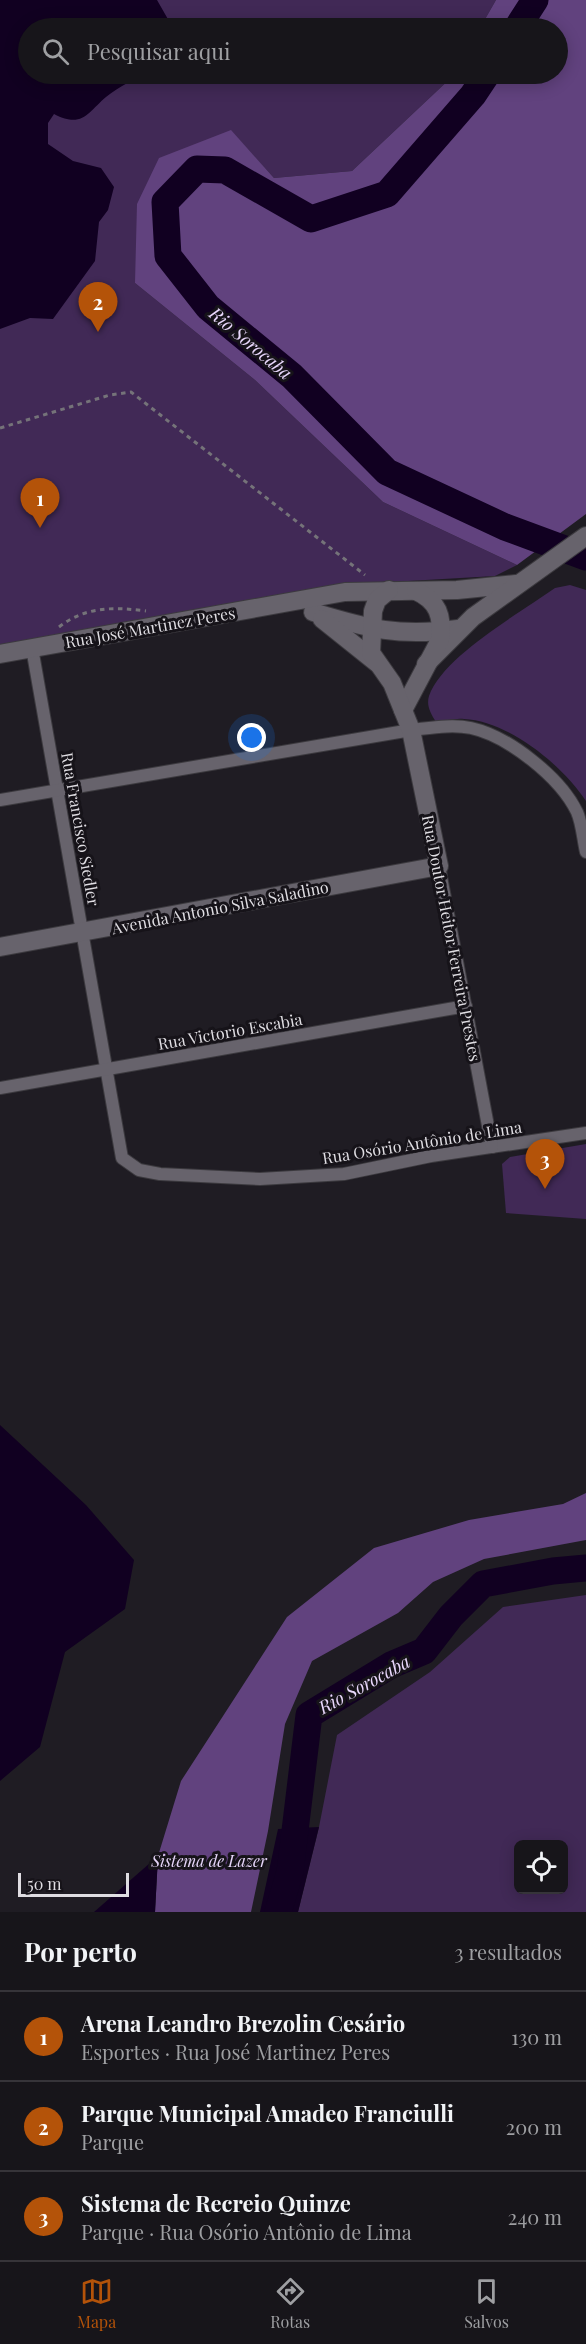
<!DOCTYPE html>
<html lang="pt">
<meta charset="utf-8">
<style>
body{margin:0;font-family:"Playfair Display",serif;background:#201e23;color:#f1f3f6}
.controls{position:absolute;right:18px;bottom:18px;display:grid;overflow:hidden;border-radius:9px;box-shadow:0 3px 15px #0003}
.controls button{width:54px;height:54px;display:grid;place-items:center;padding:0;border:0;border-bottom:2px solid #363439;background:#17151a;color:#f1f3f6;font:30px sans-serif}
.scale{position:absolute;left:18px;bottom:15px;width:111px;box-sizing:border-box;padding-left:6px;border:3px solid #dfdde2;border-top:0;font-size:16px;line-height:21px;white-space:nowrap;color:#dfdde2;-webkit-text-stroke:4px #161319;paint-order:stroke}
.you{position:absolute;left:252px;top:738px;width:21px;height:21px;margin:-15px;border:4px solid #fff;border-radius:50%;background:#1a73e8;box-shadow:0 0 0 9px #1a73e833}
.badge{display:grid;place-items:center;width:39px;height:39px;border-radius:50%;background:#b45309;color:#fff;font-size:20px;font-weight:700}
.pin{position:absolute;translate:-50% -50px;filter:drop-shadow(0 2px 3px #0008)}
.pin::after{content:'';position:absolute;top:32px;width:21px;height:18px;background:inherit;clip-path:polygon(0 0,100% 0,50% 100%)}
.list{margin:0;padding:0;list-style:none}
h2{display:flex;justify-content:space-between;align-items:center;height:78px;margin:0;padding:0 24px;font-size:26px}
h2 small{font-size:20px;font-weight:400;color:#9e9fa2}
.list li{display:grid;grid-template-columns:39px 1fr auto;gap:18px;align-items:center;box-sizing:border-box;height:90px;padding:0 24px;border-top:2px solid #363439}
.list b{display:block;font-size:22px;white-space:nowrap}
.list p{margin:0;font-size:20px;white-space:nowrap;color:#9e9fa2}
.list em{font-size:20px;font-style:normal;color:#9e9fa2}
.icon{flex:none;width:33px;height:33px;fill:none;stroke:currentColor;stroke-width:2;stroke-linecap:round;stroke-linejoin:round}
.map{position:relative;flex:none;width:586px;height:1912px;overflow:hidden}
.search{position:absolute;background:#17151a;box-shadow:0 3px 15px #0003;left:18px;right:18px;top:18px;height:66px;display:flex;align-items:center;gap:15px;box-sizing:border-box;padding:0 21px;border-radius:33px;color:#9e9fa2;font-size:22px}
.sheet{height:348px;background:#17151a}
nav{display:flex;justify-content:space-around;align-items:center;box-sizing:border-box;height:84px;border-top:2px solid #363439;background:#17151a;font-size:16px;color:#9e9fa2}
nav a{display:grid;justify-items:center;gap:3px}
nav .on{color:#b45309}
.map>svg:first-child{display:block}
</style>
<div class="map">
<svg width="586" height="1912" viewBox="0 0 586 1912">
<rect width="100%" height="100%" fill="#1f1c23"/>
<g fill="#412956" fill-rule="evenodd">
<polygon points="0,0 496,0 480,28 28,28 28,74 455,74 352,171 274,178 231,131 135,283 255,380 383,502 517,565 495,576 339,585 0,648"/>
<path d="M570 585 586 590V801C563 766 509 721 464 719 455 718 445 721 436 722 431 714 426 706 429 696 443 656 520 613 555 588Z"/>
<polygon points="586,1144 586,1219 506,1213 502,1164 510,1157"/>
<path d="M586 1595V1912H298L319 1827 337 1735 430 1672 503 1607ZM518 1844H564V1890H518Z"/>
</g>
<g fill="#61427e">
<polygon points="496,0 586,0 586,514 517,565 383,502 255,380 135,283 137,204 159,158 231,130 274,178 352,171 455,74 558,74 558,28 480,28"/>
<polygon points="586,1493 586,1540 484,1559 433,1582 398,1613 312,1661 285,1724 268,1831 251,1912 155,1912 158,1856 181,1781 287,1617 374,1548 469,1520 563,1504"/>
</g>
<g fill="#110021">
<path d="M0 0H157L173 28H28V74H153C136 77 120 86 106 97 88 112 83 129 54 114L48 123V144L73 161 101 168 114 187 108 210 99 222 95 261 53 319 30 318 0 329Z"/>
<polygon points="0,1425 86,1505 134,1560 125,1609 65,1652 40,1747 0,1781"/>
<polygon points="319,1827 298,1912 260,1912 278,1829"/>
<polygon points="158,1856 155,1912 94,1912"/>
</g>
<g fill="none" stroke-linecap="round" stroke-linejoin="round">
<g stroke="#110021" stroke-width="27">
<polyline points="517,28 535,0"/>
<polyline points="487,74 473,95 387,194 311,219 225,170 197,169 165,202 168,256 208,307 292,376 387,472 505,527 586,557"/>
<polyline points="278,1912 290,1872 309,1715 391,1665 424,1651 451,1616 483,1584 553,1571 586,1568"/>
</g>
<defs>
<g id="minor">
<polyline points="32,648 122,1158 139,1170 160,1174 260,1179 344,1174 431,1156 586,1133"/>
<path d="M0 800 411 730C430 728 452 724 471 728 508 736 560 777 577 812 582 823 583 839 586 852"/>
<polyline points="439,866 492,1147"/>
<polyline points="0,1088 466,1006"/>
</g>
<g id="secondary">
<path d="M313 612C369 629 399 637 458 629"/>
<polyline points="322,619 377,663"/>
<polyline points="0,654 345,592 457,590 516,584"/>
<polyline points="426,664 473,617 586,536"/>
<path d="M403 710 440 640C443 616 438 601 416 591"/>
<polyline points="0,947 439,866 411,730 392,683 371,653 373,611 377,600 389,590"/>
</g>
</defs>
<use href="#minor" stroke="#3c3a3f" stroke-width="14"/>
<use href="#secondary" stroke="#3c3a3f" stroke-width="20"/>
<g stroke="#757379" stroke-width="3" stroke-dasharray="4.5 4.5" stroke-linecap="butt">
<polyline points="0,428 110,395 131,392 365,575"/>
<path d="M59 627C86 606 114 607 146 611"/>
</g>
<use href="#minor" stroke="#67636c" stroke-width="12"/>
<use href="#secondary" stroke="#67636c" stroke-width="18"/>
</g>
<g text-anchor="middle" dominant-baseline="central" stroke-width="6" stroke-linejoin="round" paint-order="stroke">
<g font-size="16" fill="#dfdde2" stroke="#161319">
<text transform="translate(150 627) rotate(-10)">Rua José Martinez Peres</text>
<text transform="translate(81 829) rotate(80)">Rua Francisco Siedler</text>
<text transform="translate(220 907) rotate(-11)">Avenida Antonio Silva Saladino</text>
<text transform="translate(452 938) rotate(79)">Rua Doutor Heitor Ferreira Prestes</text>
<text transform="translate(230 1031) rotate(-10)">Rua Victorio Escabia</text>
<text transform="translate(422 1142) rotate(-9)">Rua Osório Antônio de Lima</text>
</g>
<g font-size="16" font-style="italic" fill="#e7d6fa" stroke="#161319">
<text x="209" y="1860">Sistema de Lazer</text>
</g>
<g font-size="18" font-style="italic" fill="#e8d7fb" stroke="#161319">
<text transform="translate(251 343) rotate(40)">Rio Sorocaba</text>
<text transform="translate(364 1684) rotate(-29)">Rio Sorocaba</text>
</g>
</g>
</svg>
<div class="controls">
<button><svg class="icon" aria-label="locate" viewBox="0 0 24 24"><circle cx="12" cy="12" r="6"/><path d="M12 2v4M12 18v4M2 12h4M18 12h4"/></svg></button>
</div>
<div class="scale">50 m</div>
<div class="you"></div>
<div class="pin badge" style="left:40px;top:528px">1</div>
<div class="pin badge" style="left:98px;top:332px">2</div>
<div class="pin badge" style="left:545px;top:1189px">3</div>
<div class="search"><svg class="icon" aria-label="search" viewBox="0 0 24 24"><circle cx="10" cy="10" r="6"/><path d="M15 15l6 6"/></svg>Pesquisar aqui</div>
</div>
<section class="sheet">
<h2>Por perto<small>3 resultados</small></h2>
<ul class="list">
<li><span class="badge">1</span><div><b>Arena Leandro Brezolin Cesário</b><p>Esportes · Rua José Martinez Peres</p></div><em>130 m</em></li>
<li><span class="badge">2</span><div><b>Parque Municipal Amadeo Franciulli</b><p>Parque</p></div><em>200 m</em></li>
<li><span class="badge">3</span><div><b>Sistema de Recreio Quinze</b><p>Parque · Rua Osório Antônio de Lima</p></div><em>240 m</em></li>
</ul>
</section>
<nav>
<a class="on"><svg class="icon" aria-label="map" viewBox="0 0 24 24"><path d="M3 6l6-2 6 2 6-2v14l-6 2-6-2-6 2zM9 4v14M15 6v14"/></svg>Mapa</a>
<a><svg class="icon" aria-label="directions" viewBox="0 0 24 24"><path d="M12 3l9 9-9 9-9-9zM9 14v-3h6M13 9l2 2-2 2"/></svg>Rotas</a>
<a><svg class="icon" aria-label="saved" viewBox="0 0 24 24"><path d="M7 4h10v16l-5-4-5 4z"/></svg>Salvos</a>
</nav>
